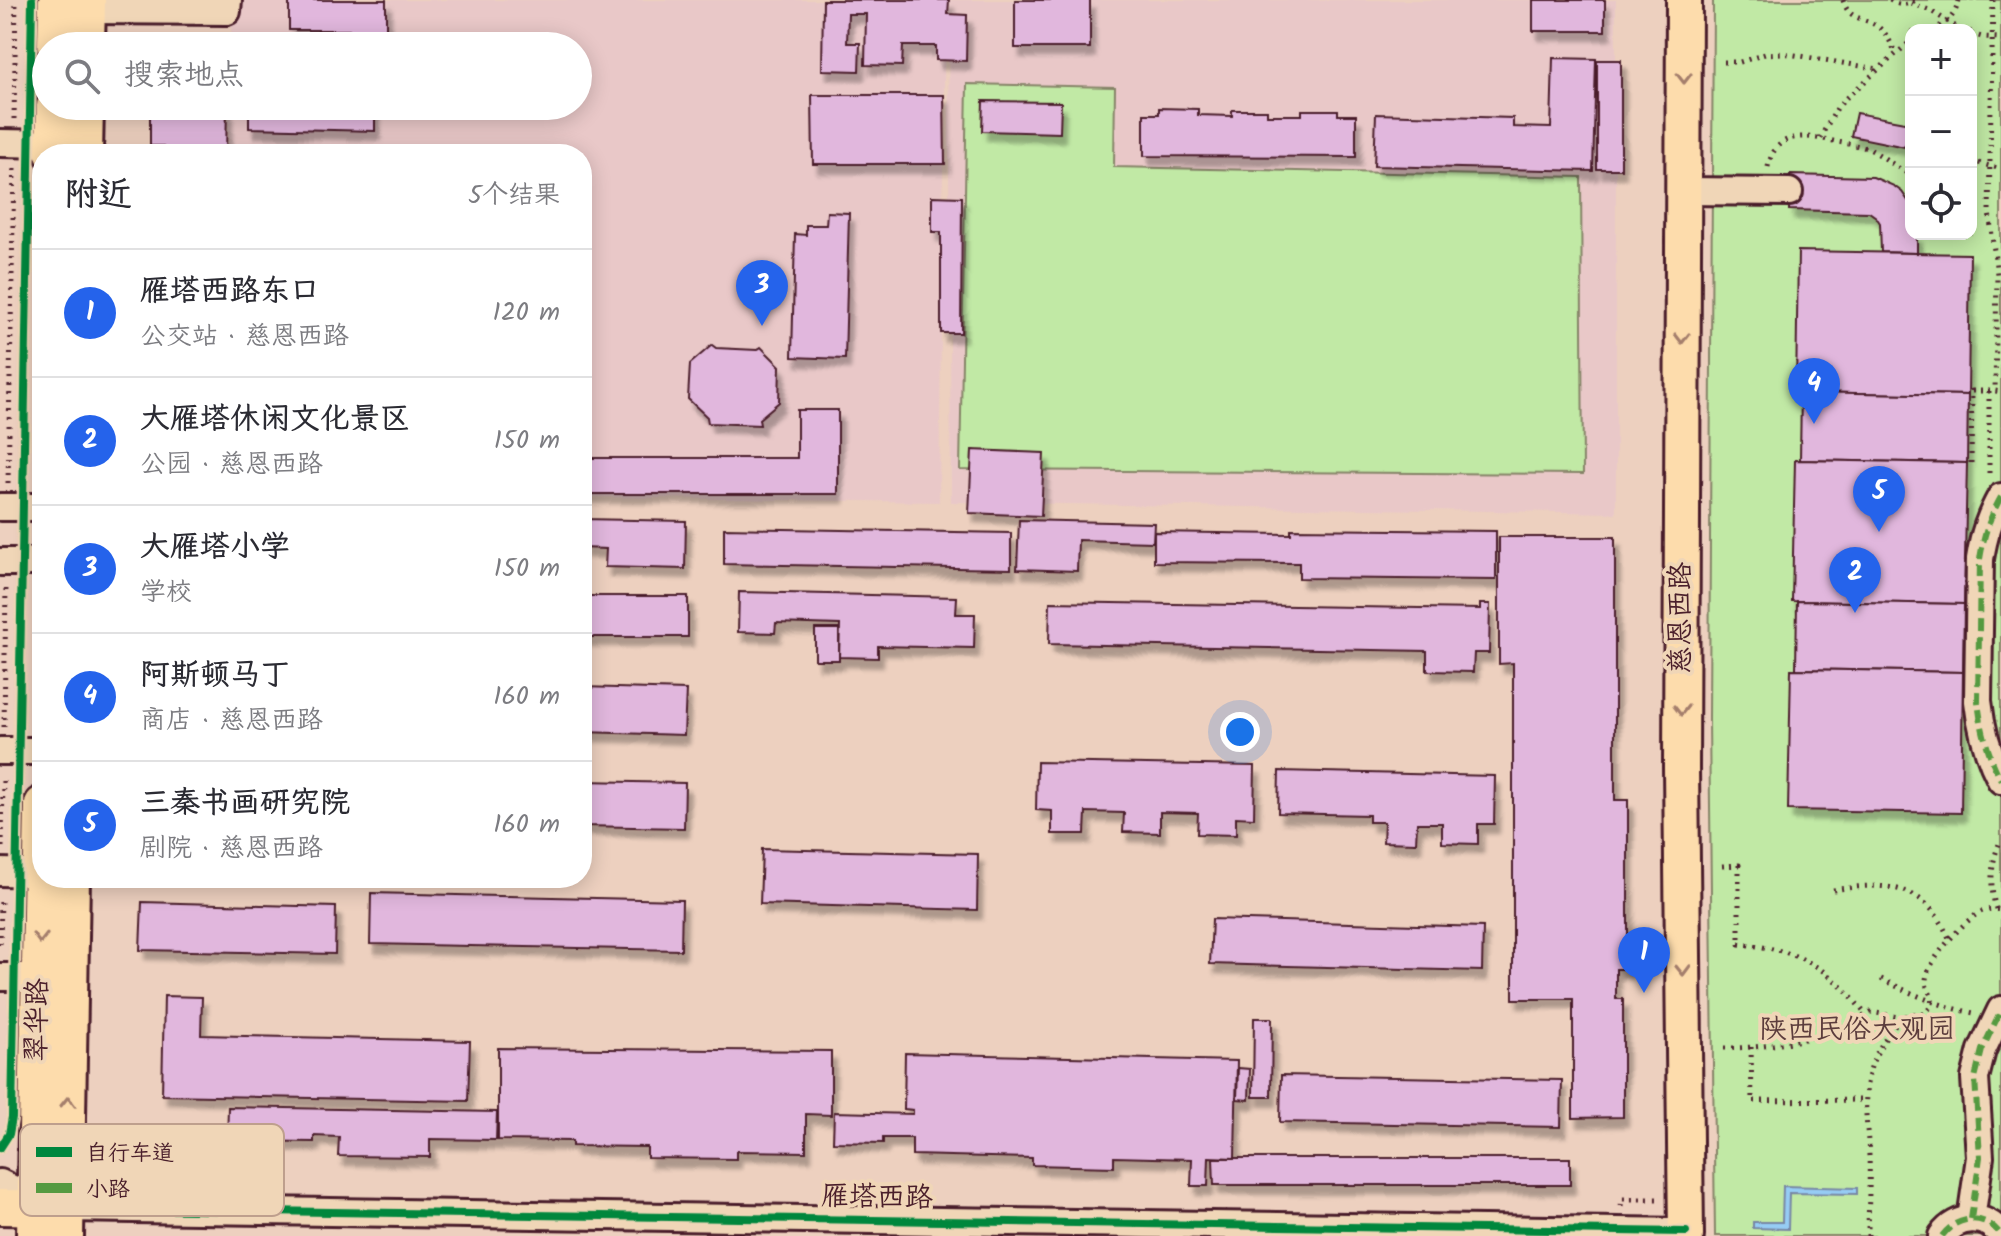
<!DOCTYPE html>
<html lang="zh">
<meta charset="utf-8">
<style>
body{margin:0;font-family:Kalam,"LXGW WenKai TC",sans-serif;background:#f7f7f7;color:#2b2b33}
.controls{position:absolute;right:24px;top:24px;display:grid;overflow:hidden;border-radius:16px;box-shadow:0 4px 20px #0003}
.controls button{width:72px;height:72px;display:grid;place-items:center;padding:0;border:0;border-bottom:2px solid #e1e1e2;background:#fff;color:#2b2b33;font:40px sans-serif}
.you{position:absolute;left:1240px;top:732px;width:28px;height:28px;margin:-20px;border:6px solid #fff;border-radius:50%;background:#1a73e8;box-shadow:0 0 0 12px #1a73e833}
.badge{display:grid;place-items:center;width:52px;height:52px;border-radius:50%;background:#2563eb;color:#fff;font-size:26px;font-weight:700}
.pin{position:absolute;translate:-50% -66px;filter:drop-shadow(0 2px 4px #0008)}
.pin::after{content:'';position:absolute;top:42px;width:28px;height:24px;background:inherit;clip-path:polygon(0 0,100% 0,50% 100%)}
.list{margin:0;padding:0;list-style:none}
h2{display:flex;justify-content:space-between;align-items:center;height:104px;margin:0;padding:0 32px;font-size:34px}
h2 small{font-size:26px;font-weight:400;color:#7c7c81}
.list li{display:grid;grid-template-columns:52px 1fr auto;gap:24px;align-items:center;box-sizing:border-box;height:128px;padding:0 32px;border-top:2px solid #e1e1e2}
.list b{display:block;font-size:30px;white-space:nowrap}
.list p{margin:0;font-size:26px;white-space:nowrap;color:#7c7c81}
.list em{font-size:26px;font-style:normal;color:#7c7c81}
.icon{flex:none;width:44px;height:44px;fill:none;stroke:currentColor;stroke-width:2;stroke-linecap:round;stroke-linejoin:round}
.map{position:relative;flex:none;width:2001px;height:1236px;overflow:hidden}
.search{position:absolute;background:#fff;box-shadow:0 4px 20px #0003;left:32px;top:32px;width:560px;height:88px;display:flex;align-items:center;gap:20px;box-sizing:border-box;padding:0 28px;border-radius:44px;color:#7c7c81;font-size:30px}
.panel{position:absolute;background:#fff;box-shadow:0 4px 20px #0003;left:32px;top:144px;width:560px;height:744px;border-radius:32px}
.map>svg:first-child{display:block}
</style>
<div class="map">
<svg width="2001" height="1236" viewBox="0 0 2001 1236">
<defs>
<filter id="shadow"><feDropShadow dx="5" dy="9" stdDeviation="2" flood-color="#0004"/></filter>
</defs>
<rect width="100%" height="100%" fill="#edd0bf"/>
<filter id="ink" filterUnits="userSpaceOnUse"><feTurbulence type="fractalNoise" baseFrequency=".0125" numOctaves="2"/><feDisplacementMap in="SourceGraphic" scale="16" xChannelSelector="R" yChannelSelector="G"/><feConvolveMatrix kernelMatrix="1 2 1 2 8 2 1 2 1" color-interpolation-filters="sRGB"/></filter>
<g filter="url(#ink)">
<g fill="#e9c8c8">
<polygon points="232,0 945,0 939,502 582,497 582,154 228,154 229,106 578,106 578,46 231,46"/>
<polygon points="948,0 1616,0 1616,513 951,502"/>
</g>
<g fill="#c1e9a5" stroke="#868468" stroke-width="2" fill-rule="evenodd">
<path d="M1713 0H2001V1236H1715L1709 720ZM1911 30H1971V234H1911Z"/>
<polygon points="967,84 1115,87 1114,167 1581,177 1583,474 960,470"/>
</g>
<polygon fill="#96ccf4" stroke="#7887a4" stroke-width="2" points="1783,1186 1857,1188 1857,1194 1789,1193 1788,1229 1753,1228 1753,1222 1782,1222"/>
<g fill="#e1b7dd" stroke="#4a1f2b" stroke-width="2" filter="url(#shadow)">
<rect x="289" y="0" width="97" height="30"/>
<polygon points="823,0 949,0 948,14 967,15 966,61 936,60 936,46 903,46 902,66 865,65 866,14 848,14 847,43 860,43 859,71 822,70"/>
<rect x="1015" y="0" width="75" height="48"/>
<rect x="1533" y="0" width="72" height="31"/>
<polygon points="152,43 229,44 229,46 152,46"/>
<polygon points="1553,58 1596,59 1593,171 1374,166 1376,114 1513,118 1513,127 1551,128"/>
<rect x="1597" y="60" width="24" height="109"/>
<polygon points="812,95 944,95 945,164 813,164"/>
<polygon points="983,101 1061,102 1060,133 982,131"/>
<polygon points="150,106 227,106 226,154 156,154 163,154 163,146 150,146"/>
<polygon points="249,106 375,106 375,131 249,128"/>
<polygon points="1159,108 1198,109 1198,115 1232,116 1232,110 1267,110 1267,115 1302,115 1302,110 1338,110 1338,115 1356,115 1356,157 1144,156 1144,114 1159,114"/>
<polygon points="1856,113 1910,123 1905,147 1851,136"/>
<polygon points="1790,175 1873,177 1894,186 1902,192 1911,205 1911,234 1917,234 1917,253 1881,252 1880,223 1876,217 1869,212 1789,210"/>
<polygon points="932,196 962,197 961,333 941,333 941,232 932,232"/>
<polygon points="827,212 849,213 845,359 792,357 795,234 806,235 806,225 826,225"/>
<polygon points="1798,251 1970,254 1968,395 1796,392"/>
<polygon points="712,345 716,348 757,350 761,347 780,366 779,402 759,419 760,425 708,423 707,417 688,399 690,364"/>
<polygon points="1801,392 1968,395 1967,463 1800,460"/>
<polygon points="797,410 838,410 838,494 582,494 582,458 797,458"/>
<polygon points="972,450 1044,453 1041,516 969,513"/>
<polygon points="1795,460 1967,463 1964,604 1792,601"/>
<polygon points="582,519 686,521 685,569 605,567 606,549 582,548"/>
<polygon points="1019,520 1154,523 1153,542 1078,540 1077,571 1017,569"/>
<polygon points="724,528 1011,533 1011,569 724,564"/>
<polygon points="1291,529 1496,531 1496,580 1299,578 1299,563 1154,562 1154,532 1291,534"/>
<polygon points="1499,537 1615,537 1615,800 1628,800 1628,969 1616,969 1616,999 1623,999 1623,1117 1573,1118 1573,999 1513,999 1513,663 1499,664"/>
<polygon points="739,592 957,597 956,614 975,614 974,648 878,646 878,658 839,657 840,625 776,623 775,633 738,632"/>
<rect x="582" y="596" width="106" height="41"/>
<polygon points="1797,601 1964,604 1963,672 1796,669"/>
<polygon points="1050,602 1480,609 1480,604 1490,604 1489,653 1474,653 1473,672 1427,671 1427,651 1049,644"/>
<rect x="815" y="629" width="24" height="31"/>
<polygon points="1791,669 1963,672 1961,813 1788,810"/>
<polygon points="582,687 686,690 684,735 582,732"/>
<polygon points="1037,762 1255,766 1254,818 1236,817 1236,835 1197,834 1198,813 1160,812 1160,833 1123,832 1124,813 1086,812 1085,834 1052,834 1052,811 1036,810"/>
<polygon points="1279,771 1495,776 1494,824 1478,824 1478,844 1442,843 1442,823 1417,823 1416,843 1383,842 1384,822 1369,822 1369,815 1278,813"/>
<polygon points="582,781 685,783 684,828 582,826"/>
<polygon points="762,849 978,854 977,910 760,904"/>
<polygon points="371,893 682,900 681,950 370,944"/>
<polygon points="142,902 336,907 335,954 140,950"/>
<polygon points="1212,919 1483,927 1482,971 1210,964"/>
<polygon points="164,996 202,997 201,1035 470,1041 468,1101 162,1095"/>
<polygon points="1254,1018 1272,1018 1271,1097 1253,1097"/>
<polygon points="498,1048 831,1051 831,1115 806,1114 806,1152 736,1151 736,1159 647,1158 647,1147 572,1146 572,1141 498,1140"/>
<polygon points="905,1053 1237,1061 1235,1158 1209,1157 1208,1186 1191,1186 1192,1159 1114,1157 1114,1167 1032,1165 1032,1158 912,1155 912,1138 883,1138 883,1143 833,1142 834,1112 913,1114 913,1110 904,1109"/>
<polygon points="1238,1068 1250,1069 1249,1100 1237,1099"/>
<polygon points="1281,1075 1562,1080 1561,1127 1280,1122"/>
<polygon points="228,1107 497,1112 496,1140 430,1139 430,1157 338,1156 339,1137 314,1136 314,1142 227,1141"/>
<polygon points="1213,1158 1570,1158 1570,1185 1214,1185"/>
</g>
<g fill="none" stroke-linecap="round" stroke-linejoin="round">
<defs>
<g id="minor">
<polyline points="88,10 227,11 228,0"/>
<polyline points="0,143 54,144"/>
<polyline points="1683,191 1789,192"/>
<path d="M2001 497C1989 519 1984 534 1980 559L1978 701C1981 729 1988 755 2001 780"/>
<polyline points="0,507 42,507"/>
<polyline points="0,562 42,562"/>
<polyline points="0,751 42,751"/>
<polyline points="0,872 41,873"/>
<polyline points="0,977 39,977"/>
<polyline points="0,1183 16,1191 35,1207"/>
<polyline points="67,1208 1686,1232"/>
<polyline points="1971,1219 1980,1157 1975,1078 1982,1050 2001,1010"/>
<path d="M1942 1236C1957 1215 1986 1213 2001 1235"/>
</g>
<g id="major">
<polyline points="1684,0 1681,768 1686,1236"/>
<polyline points="55,46 56,0"/>
<polyline points="87,46 88,0"/>
<polyline points="53,154 54,106"/>
<polyline points="85,154 86,106"/>
<polyline points="0,1207 58,1208"/>
<polyline points="34,1236 42,804"/>
<polyline points="66,1236 72,878"/>
</g>
</defs>
<use href="#minor" stroke="#4a1f2b" stroke-width="32"/>
<use href="#major" stroke="#4a1f2b" stroke-width="40"/>
<g stroke="#4a1f2b" stroke-width="5" stroke-dasharray="2 6" stroke-linecap="butt">
<path d="M1843 0C1849 21 1862 16 1877 26 1887 33 1891 43 1895 53"/>
<path d="M1890 0C1898 6 1907 6 1915 0"/>
<polyline points="1993,0 1989,212 1997,274 1995,391 2001,392"/>
<polyline points="1911,3 1931,11 1961,30"/>
<path d="M1932 30C1947 23 1955 17 1959 0"/>
<polyline points="1971,34 1982,37 2001,38"/>
<polyline points="1724,62 1740,62 1765,54 1783,53 1878,69"/>
<polyline points="14,119 16,0"/>
<polyline points="1820,138 1837,108 1847,97 1911,41"/>
<polyline points="1971,161 2001,169"/>
<path d="M1768 167C1776 128 1809 136 1838 142 1848 144 1859 145 1869 149 1884 156 1896 168 1911 175"/>
<polyline points="1989,391 1989,474"/>
<polyline points="1971,463 1972,391 1990,391"/>
<polyline points="8,483 14,169"/>
<polyline points="4,727 6,585"/>
<polyline points="2,847 3,777"/>
<path d="M1722 866 1739 865V944C1799 949 1830 968 1866 1015"/>
<path d="M1833 890C1886 881 1927 884 1949 939"/>
<path d="M1996 909C1989 885 1991 862 2001 839"/>
<polyline points="0,944 1,897"/>
<path d="M1881 979C1913 994 1938 1006 1974 1013"/>
<polyline points="1751,1047 1752,1101 1864,1100"/>
<path d="M1724 1048C1776 1048 1826 1039 1871 1012L1903 1018"/>
<polyline points="97,1135 103,1135 102,1183"/>
<polyline points="1621,1206 1622,1199 1657,1199"/>
<path d="M1868 1236C1868 1210 1870 1183 1869 1156 1867 1118 1859 1084 1879 1049 1885 1038 1896 1022 1906 1016 1915 1011 1928 1018 1931 1003 1934 994 1925 989 1926 980 1927 962 1965 918 1983 911 1989 909 1995 909 2001 910"/>
</g>
<use href="#minor" stroke="#f0d6b7" stroke-width="26"/>
<use href="#major" stroke="#fddcac" stroke-width="34"/>
<g stroke="#559a41" stroke-width="6" stroke-dasharray="12 6" stroke-linecap="butt">
<path d="M2001 497C1989 519 1984 534 1980 559L1978 701C1981 729 1988 755 2001 780"/>
<polyline points="1971,1219 1980,1157 1975,1078 1982,1050 2001,1010"/>
<path d="M1942 1236C1957 1215 1986 1213 2001 1235"/>
</g>
<defs>
<g id="cycleway">
<polyline points="0,1148 9,1134 12,1117 32,0"/>
<polyline points="67,1208 1686,1232"/>
</g>
</defs>
<use href="#cycleway" stroke="#f0d6b7" stroke-width="13"/>
<use href="#cycleway" stroke="#00873e" stroke-width="8"/>
</g>
<defs><path id="oneway-chevron" d="M-2-3.5L2.5 0L-2 3.5" fill="none" stroke-width="1.6" stroke-linecap="round" stroke-linejoin="round" transform="scale(2)"/></defs>
<g stroke="#a47e6c">
<use href="#oneway-chevron" transform="translate(1684 78) rotate(90)"/>
<use href="#oneway-chevron" transform="translate(1682 338) rotate(90)"/>
<use href="#oneway-chevron" transform="translate(1681 710) rotate(90)"/>
<use href="#oneway-chevron" transform="translate(40 938) rotate(91)"/>
<use href="#oneway-chevron" transform="translate(1683 970) rotate(89)"/>
<use href="#oneway-chevron" transform="translate(68 1102) rotate(-89)"/>
</g>
</g>
<g text-anchor="middle" dominant-baseline="central" stroke-width="8" stroke-linejoin="round" paint-order="stroke">
<g font-size="28" fill="#4a1f2b" stroke="#f0d6b7">
<text transform="translate(1681 618) rotate(-90)">慈恩西路</text>
<text transform="translate(38 1020) rotate(-89)">翠华路</text>
<text transform="translate(877 1198) rotate(1)">雁塔西路</text>
</g>
<g font-size="28" fill="#5c3d3d" stroke="#f0d6b7">
<text x="1857" y="1030">陕西民俗大观园</text>
</g>
</g>
<rect x="20" y="1124" width="264" height="92" rx="12" fill="#f0d6b7" stroke="#be9f8d" stroke-width="2"/>
<rect x="36" y="1147" width="36" height="10" fill="#00873e"/>
<rect x="36" y="1183" width="36" height="10" fill="#559a41"/>
<g font-size="22" fill="#4a1f2b">
<text x="86" y="1160">自行车道</text>
<text x="86" y="1196">小路</text>
</g>
</svg>
<div class="controls">
<button>+</button>
<button>−</button>
<button><svg class="icon" aria-label="locate" viewBox="0 0 24 24"><circle cx="12" cy="12" r="6"/><path d="M12 2v4M12 18v4M2 12h4M18 12h4"/></svg></button>
</div>
<div class="you"></div>
<div class="pin badge" style="left:1644px;top:993px">1</div>
<div class="pin badge" style="left:1855px;top:613px">2</div>
<div class="pin badge" style="left:762px;top:326px">3</div>
<div class="pin badge" style="left:1814px;top:424px">4</div>
<div class="pin badge" style="left:1879px;top:532px">5</div>
<div class="search"><svg class="icon" aria-label="search" viewBox="0 0 24 24"><circle cx="10" cy="10" r="6"/><path d="M15 15l6 6"/></svg>搜索地点</div>
<section class="panel">
<h2>附近<small>5个结果</small></h2>
<ul class="list">
<li><span class="badge">1</span><div><b>雁塔西路东口</b><p>公交站 · 慈恩西路</p></div><em>120 m</em></li>
<li><span class="badge">2</span><div><b>大雁塔休闲文化景区</b><p>公园 · 慈恩西路</p></div><em>150 m</em></li>
<li><span class="badge">3</span><div><b>大雁塔小学</b><p>学校</p></div><em>150 m</em></li>
<li><span class="badge">4</span><div><b>阿斯顿马丁</b><p>商店 · 慈恩西路</p></div><em>160 m</em></li>
<li><span class="badge">5</span><div><b>三秦书画研究院</b><p>剧院 · 慈恩西路</p></div><em>160 m</em></li>
</ul>
</section>
</div>
